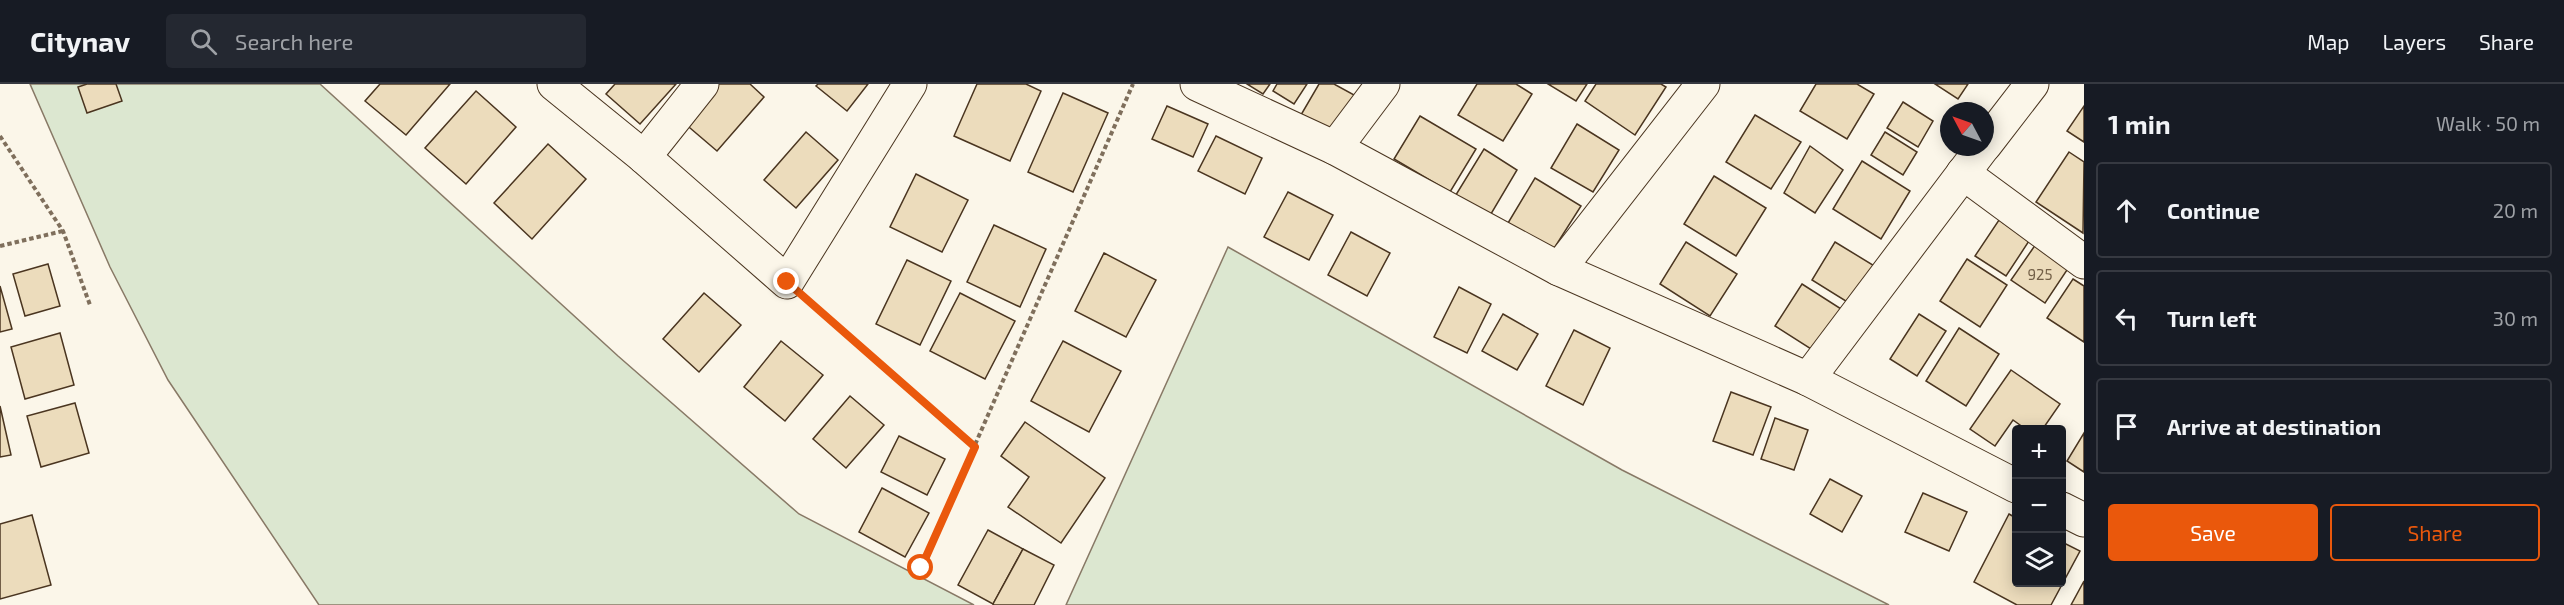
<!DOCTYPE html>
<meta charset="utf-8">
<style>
body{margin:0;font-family:"Exo 2",sans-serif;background:#242831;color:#f1f3f6}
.controls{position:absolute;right:18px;bottom:18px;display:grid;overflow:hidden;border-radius:6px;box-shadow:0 3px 15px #0003}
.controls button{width:54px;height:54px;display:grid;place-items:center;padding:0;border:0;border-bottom:2px solid #363941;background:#171b24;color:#f1f3f6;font:30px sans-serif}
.compass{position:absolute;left:1940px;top:18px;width:54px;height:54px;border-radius:50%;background:#171b24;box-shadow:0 3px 15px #0003;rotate:311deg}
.stop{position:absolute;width:18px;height:18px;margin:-14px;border:4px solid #ea580c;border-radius:50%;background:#fff}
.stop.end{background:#ea580c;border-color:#fff;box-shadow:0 2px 6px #0008}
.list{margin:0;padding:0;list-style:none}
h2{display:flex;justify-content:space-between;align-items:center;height:78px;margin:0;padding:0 24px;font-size:26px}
h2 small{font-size:20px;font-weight:400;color:#9ea1a6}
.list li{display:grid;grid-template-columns:39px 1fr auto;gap:18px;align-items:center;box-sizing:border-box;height:96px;margin:0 12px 12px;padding:0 12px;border:2px solid #363941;border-radius:6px}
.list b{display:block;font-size:22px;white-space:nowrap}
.list em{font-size:20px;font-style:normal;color:#9ea1a6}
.actions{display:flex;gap:12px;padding:18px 24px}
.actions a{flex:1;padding:14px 0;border:2px solid #ea580c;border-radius:6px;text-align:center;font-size:21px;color:#ea580c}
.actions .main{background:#ea580c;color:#fff}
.icon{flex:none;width:33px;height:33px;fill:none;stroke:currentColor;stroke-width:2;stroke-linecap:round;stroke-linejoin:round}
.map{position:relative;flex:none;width:2084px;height:521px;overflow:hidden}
header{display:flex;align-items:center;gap:36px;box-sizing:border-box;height:84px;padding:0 30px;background:#171b24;border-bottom:2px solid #363941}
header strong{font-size:28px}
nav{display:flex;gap:33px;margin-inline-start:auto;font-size:21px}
.search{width:420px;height:54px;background:#242831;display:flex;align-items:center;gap:15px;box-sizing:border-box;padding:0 21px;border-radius:6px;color:#9ea1a6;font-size:22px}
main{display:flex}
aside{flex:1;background:#171b24}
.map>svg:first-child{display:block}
</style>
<header>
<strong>Citynav</strong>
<div class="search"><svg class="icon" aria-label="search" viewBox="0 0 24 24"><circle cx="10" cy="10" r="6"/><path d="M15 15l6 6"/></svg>Search here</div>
<nav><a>Map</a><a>Layers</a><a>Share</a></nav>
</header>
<main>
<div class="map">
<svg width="2084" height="521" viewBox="0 0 2084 521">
<rect width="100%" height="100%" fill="#fbf6e9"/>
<g fill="#dce7d0" stroke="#887966" stroke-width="1.5">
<polygon points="30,0 320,0 618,272 799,430 974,521 319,521 168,296 110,183"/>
<polygon points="1228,163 1622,386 1889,521 1066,521"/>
</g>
<g fill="#ecdcbc" stroke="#4a3520" stroke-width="1.5">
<polygon points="87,0 116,0 122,17 87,29 78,3"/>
<polygon points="380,0 450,0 406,51 365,17"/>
<polygon points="615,0 676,0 640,40 606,10"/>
<polygon points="716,0 750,0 764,13 717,67 683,38"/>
<polygon points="818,0 868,0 847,27 816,2"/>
<polygon points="977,0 1026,0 1041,7 1010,77 954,52"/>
<polygon points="1247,0 1270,0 1263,10"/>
<polygon points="1277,0 1307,0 1294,20 1273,7"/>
<polygon points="1319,0 1334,0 1356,12 1332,55 1298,36"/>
<polygon points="1477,0 1516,0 1532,10 1503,57 1458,31"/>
<polygon points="1548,0 1587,0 1576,17"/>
<polygon points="1596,0 1661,0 1666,3 1635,51 1585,17"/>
<polygon points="1816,0 1857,0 1874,10 1847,55 1800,27"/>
<polygon points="1935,0 1968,0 1958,15"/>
<polygon points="476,7 516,43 466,100 425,64"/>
<polygon points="1063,9 1108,29 1073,108 1028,88"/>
<polygon points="1903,18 1933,37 1918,63 1887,44"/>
<polygon points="1167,22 1208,40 1193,73 1152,55"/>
<polygon points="2084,22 2084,58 2067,47"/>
<polygon points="1755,31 1801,58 1771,105 1726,78"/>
<polygon points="1420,32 1476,65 1450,108 1394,75"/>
<polygon points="1577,40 1619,66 1593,108 1551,84"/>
<polygon points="806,48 838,76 796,124 764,96"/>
<polygon points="1885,48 1917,68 1903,91 1871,71"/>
<polygon points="1216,52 1262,74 1245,110 1198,87"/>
<polygon points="548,60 586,95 532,155 494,119"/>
<polygon points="1810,62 1843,86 1815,129 1784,109"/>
<polygon points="1484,65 1517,86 1488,135 1454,114"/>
<polygon points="2069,68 2084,78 2083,149 2036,118"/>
<polygon points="1862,77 1910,107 1881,155 1833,125"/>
<polygon points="916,90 968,116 942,168 890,143"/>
<polygon points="1714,92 1766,124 1736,172 1684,140"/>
<polygon points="1535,94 1581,122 1553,166 1508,139"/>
<polygon points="1288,108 1333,131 1309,176 1264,153"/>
<polygon points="1999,136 2029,157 2006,192 1975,172"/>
<polygon points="994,141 1046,165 1020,223 967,198"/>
<polygon points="1351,148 1390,169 1367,212 1328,191"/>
<polygon points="1686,158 1737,190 1710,232 1660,200"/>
<polygon points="1835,158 1881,186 1857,224 1812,196"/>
<polygon points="2036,160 2069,183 2045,219 2011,196"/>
<polygon points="1104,169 1156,196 1126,253 1075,227"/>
<polygon points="1967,175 2007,201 1980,243 1940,217"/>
<polygon points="907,176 951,197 920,261 876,240"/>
<polygon points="48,180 60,222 25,232 13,190"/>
<polygon points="2073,195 2084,202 2084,258 2047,234"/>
<polygon points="1802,200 1849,230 1822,272 1775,242"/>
<polygon points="0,202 12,245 0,248"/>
<polygon points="1459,203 1491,220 1467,269 1434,253"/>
<polygon points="704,209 741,241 699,288 663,255"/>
<polygon points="960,209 1015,237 985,295 930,267"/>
<polygon points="1503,230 1538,250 1517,286 1482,267"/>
<polygon points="1919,230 1946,247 1917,292 1890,275"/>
<polygon points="1959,244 1999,270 1966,322 1926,297"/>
<polygon points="1574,246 1610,264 1583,321 1546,302"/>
<polygon points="60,249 74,301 25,315 11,263"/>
<polygon points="781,257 823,291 785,337 744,303"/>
<polygon points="1063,257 1121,287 1089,348 1031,317"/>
<polygon points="2011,286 2060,320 2042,346 2027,346 2013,336 1995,362 1970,345"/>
<polygon points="1731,308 1771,323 1753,371 1713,357"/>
<polygon points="850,312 884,341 846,384 813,355"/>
<polygon points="75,319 89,369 41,383 27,332"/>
<polygon points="0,322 11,371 0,373"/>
<polygon points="1775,334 1808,346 1794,386 1761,375"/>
<polygon points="1025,338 1105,394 1061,459 1008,423 1029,393 1001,372"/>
<polygon points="2084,349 2084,388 2067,377"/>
<polygon points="899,352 945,375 927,411 881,388"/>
<polygon points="1830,395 1862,412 1842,448 1810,430"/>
<polygon points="882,404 929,429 905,473 859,448"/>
<polygon points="1923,409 1967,428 1949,467 1905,448"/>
<polygon points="2009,430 2016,434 2016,498 2062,498 2062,458 2080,467 2051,521 2017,521 1974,498"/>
<polygon points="32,431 51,501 0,515 0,440"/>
<polygon points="988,446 1023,465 993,520 958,501"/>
<polygon points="1023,465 1054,481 1034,521 994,521 993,520"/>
<polygon points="2084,497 2084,521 2071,521"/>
</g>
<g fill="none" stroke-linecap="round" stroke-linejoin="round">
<defs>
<g id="street">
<polyline points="554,0 644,73 787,198 910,0"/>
<polyline points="1197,0 1335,64 1559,185 1808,295 2016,402"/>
<polyline points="1985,61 2032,0"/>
<polyline points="1335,64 1383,0"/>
<polyline points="644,73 702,0"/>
<polyline points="1963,89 2084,178"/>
<polyline points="1559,185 1703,0"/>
<polyline points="1808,295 1983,63"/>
<polyline points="2062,425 2084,436"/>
</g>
</defs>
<use href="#street" stroke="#4a3520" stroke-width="35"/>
<g stroke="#7f6f5c" stroke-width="4" stroke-dasharray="4.5 3" stroke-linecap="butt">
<polyline points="0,52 63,147 90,221"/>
<polyline points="0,162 63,147"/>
<polyline points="819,226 975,363"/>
<polyline points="921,484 1133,0"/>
</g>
<use href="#street" stroke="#fbf6e9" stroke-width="33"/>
</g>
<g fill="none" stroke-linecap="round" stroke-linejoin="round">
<polyline stroke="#ea580c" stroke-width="8" points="787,198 975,363 921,484"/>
</g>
<g text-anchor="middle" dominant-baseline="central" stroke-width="4.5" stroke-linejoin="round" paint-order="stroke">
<g font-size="15" fill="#725f47">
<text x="2040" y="190">925</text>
</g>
</g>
</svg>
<div class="controls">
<button>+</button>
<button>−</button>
<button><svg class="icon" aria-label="layers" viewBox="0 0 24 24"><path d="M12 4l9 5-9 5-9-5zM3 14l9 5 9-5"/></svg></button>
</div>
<svg class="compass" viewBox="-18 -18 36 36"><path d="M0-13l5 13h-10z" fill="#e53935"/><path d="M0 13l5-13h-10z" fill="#9ea1a6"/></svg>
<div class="stop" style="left:921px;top:484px"></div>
<div class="stop end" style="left:787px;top:198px"></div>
</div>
<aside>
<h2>1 min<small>Walk · 50 m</small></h2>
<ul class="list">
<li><svg class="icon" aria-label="ahead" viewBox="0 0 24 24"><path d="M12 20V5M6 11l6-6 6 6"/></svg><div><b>Continue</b></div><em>20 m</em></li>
<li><svg class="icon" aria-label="left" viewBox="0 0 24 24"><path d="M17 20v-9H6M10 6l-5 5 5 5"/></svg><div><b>Turn left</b></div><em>30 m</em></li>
<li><svg class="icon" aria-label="arrive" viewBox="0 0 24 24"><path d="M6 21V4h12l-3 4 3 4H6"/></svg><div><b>Arrive at destination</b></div></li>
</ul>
<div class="actions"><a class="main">Save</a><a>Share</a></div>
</aside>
</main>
